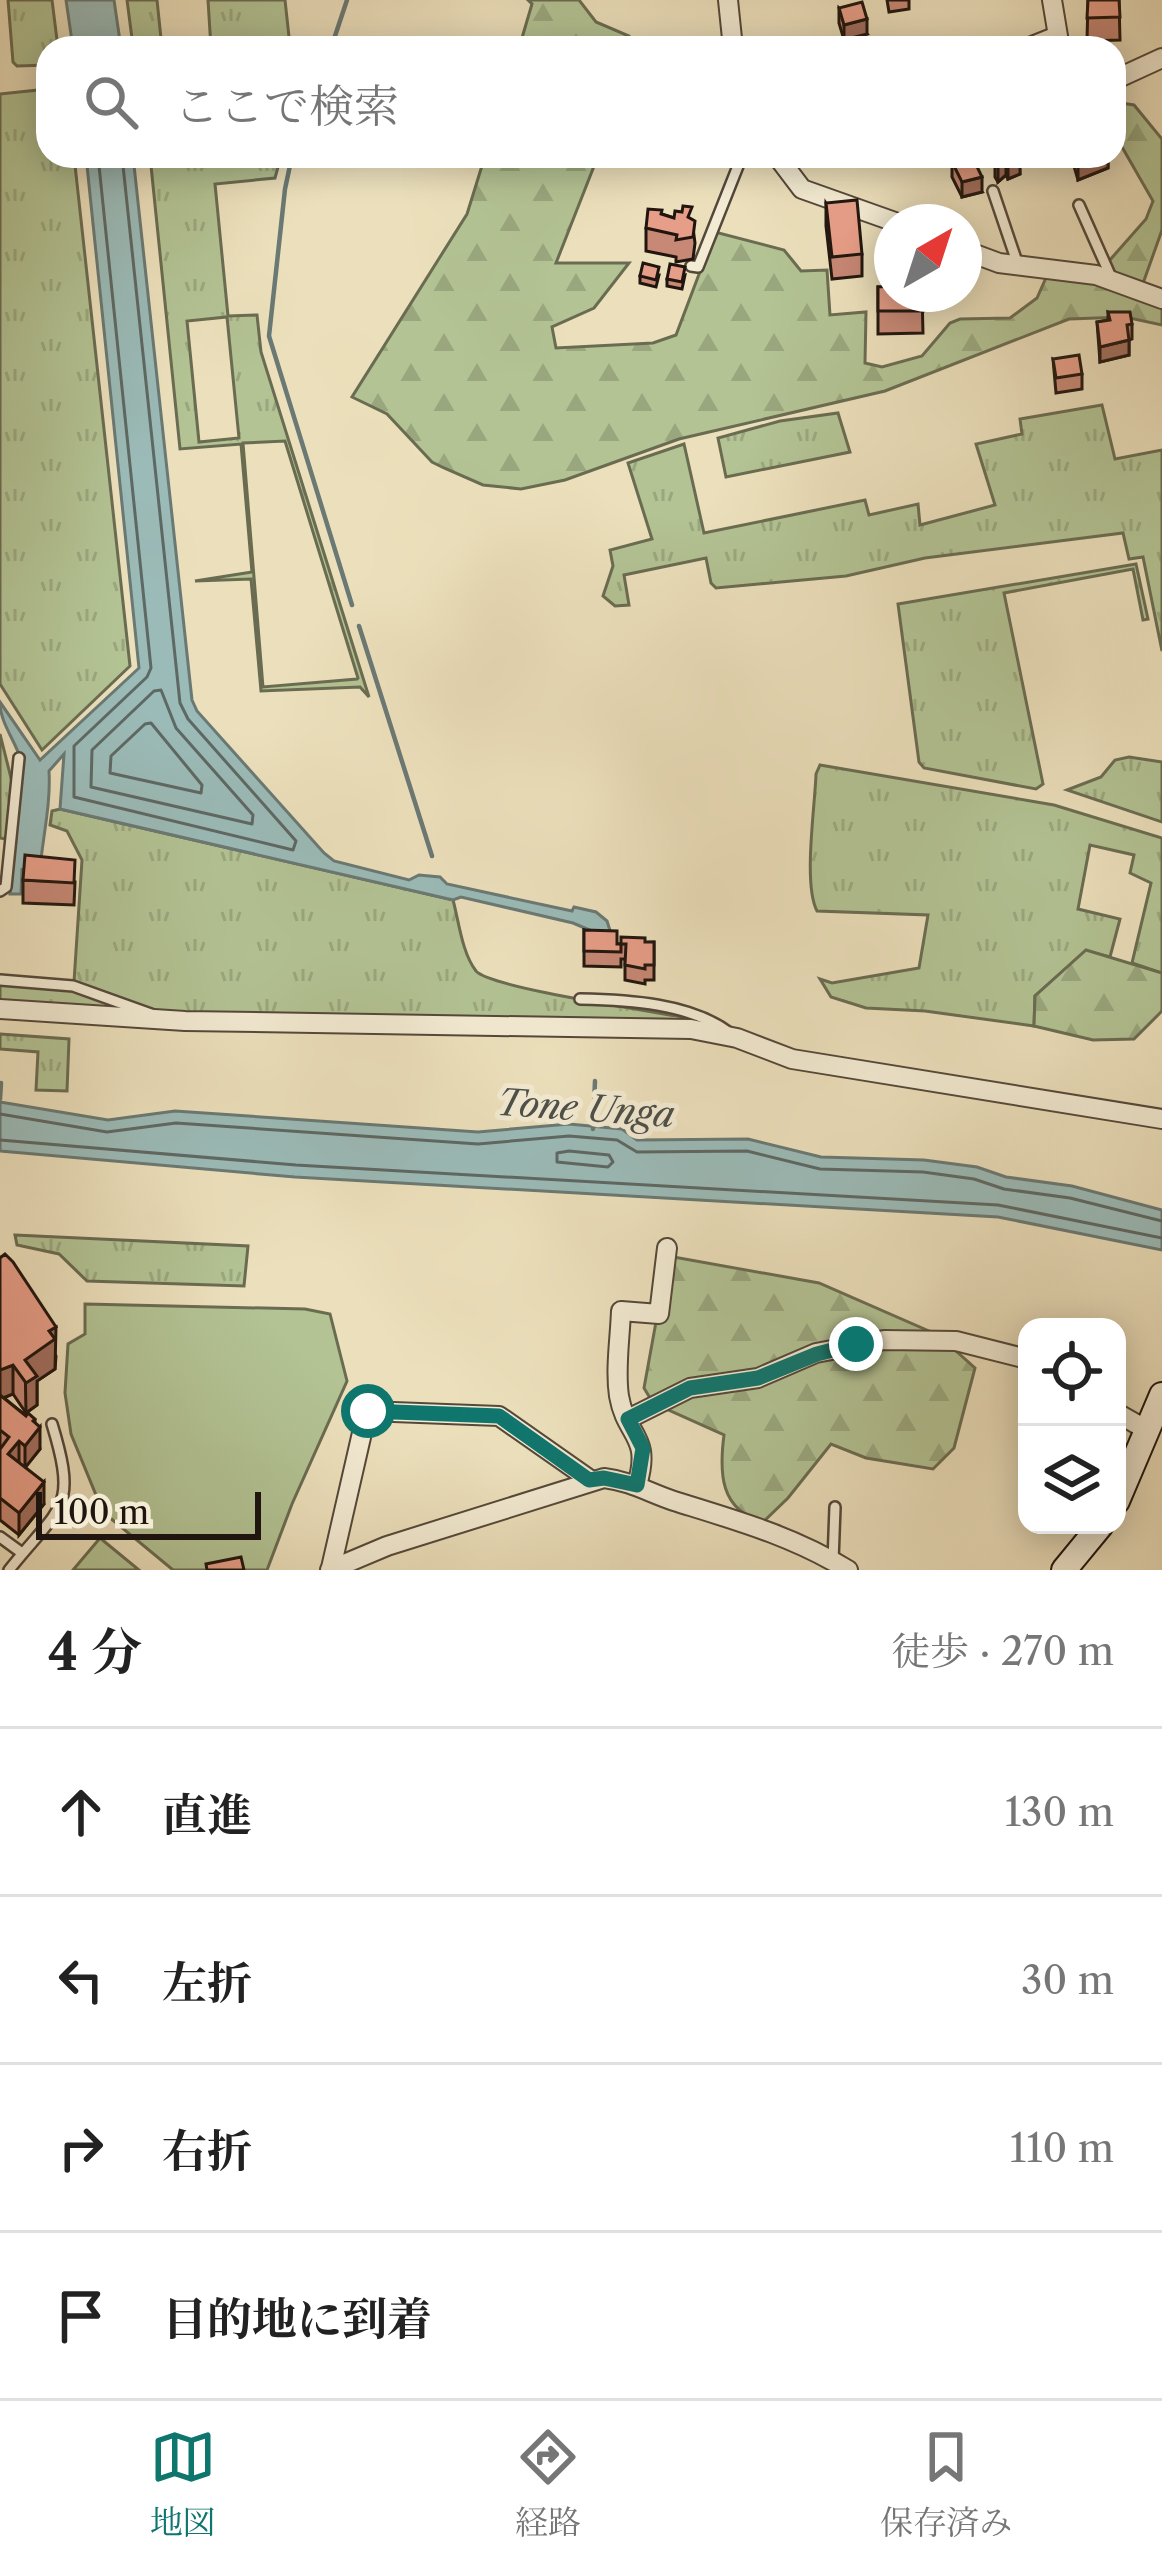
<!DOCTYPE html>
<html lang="ja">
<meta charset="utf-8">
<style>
body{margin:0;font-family:"Libre Caslon Text","Noto Serif JP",serif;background:#f6f6f6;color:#222}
.controls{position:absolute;right:36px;bottom:36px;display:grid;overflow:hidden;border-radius:24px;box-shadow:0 6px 30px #0003}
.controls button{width:108px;height:108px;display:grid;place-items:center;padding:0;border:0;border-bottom:3px solid #e0e0e0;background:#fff;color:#222;font:60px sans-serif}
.compass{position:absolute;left:874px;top:204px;width:108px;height:108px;border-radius:50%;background:#fff;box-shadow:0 6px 30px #0003;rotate:39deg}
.scale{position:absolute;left:36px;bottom:30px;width:225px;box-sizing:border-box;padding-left:12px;border:6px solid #21160f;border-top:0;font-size:33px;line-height:42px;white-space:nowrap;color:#21160f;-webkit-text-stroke:9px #f3ebd3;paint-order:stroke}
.stop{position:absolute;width:36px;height:36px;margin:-27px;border:9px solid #0f766e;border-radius:50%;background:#fff}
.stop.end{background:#0f766e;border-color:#fff;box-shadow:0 3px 12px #0008}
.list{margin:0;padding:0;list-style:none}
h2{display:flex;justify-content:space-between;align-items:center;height:156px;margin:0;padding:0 48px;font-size:51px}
h2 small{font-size:39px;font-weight:400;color:#767676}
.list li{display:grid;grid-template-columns:78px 1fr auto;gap:36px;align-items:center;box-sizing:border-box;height:168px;padding:0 48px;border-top:3px solid #e0e0e0}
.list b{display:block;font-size:45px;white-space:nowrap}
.list em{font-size:39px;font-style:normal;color:#767676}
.icon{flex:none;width:66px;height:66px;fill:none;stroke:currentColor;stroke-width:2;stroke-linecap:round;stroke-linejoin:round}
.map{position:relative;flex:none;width:1162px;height:1570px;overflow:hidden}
.search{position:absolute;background:#fff;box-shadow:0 6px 30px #0003;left:36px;right:36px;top:36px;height:132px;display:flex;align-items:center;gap:30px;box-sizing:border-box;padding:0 42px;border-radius:36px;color:#767676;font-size:45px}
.sheet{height:828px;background:#fff}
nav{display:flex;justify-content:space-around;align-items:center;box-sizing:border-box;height:168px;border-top:3px solid #e0e0e0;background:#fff;font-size:33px;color:#767676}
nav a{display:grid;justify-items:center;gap:6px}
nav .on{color:#0f766e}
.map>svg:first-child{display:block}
</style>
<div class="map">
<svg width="1162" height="1570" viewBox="0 0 1162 1570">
<defs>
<pattern id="grass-tufts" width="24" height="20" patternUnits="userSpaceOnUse" patternTransform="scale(3)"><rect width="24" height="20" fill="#b3c394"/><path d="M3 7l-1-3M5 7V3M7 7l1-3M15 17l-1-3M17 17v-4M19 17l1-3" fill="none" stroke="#9aa77e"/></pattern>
<pattern id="forest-firs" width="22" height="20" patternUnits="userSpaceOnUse" patternTransform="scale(3)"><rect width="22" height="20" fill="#b3c394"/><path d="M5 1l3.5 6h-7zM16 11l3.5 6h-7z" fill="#9aa77e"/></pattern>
</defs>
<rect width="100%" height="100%" fill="#ece0bc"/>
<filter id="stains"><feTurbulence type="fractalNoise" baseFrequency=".00167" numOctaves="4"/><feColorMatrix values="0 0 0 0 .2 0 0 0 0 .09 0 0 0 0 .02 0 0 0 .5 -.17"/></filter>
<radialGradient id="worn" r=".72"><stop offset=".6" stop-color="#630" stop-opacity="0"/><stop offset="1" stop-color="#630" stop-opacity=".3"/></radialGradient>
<g fill="url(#grass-tufts)" stroke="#6a6c52" stroke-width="3" fill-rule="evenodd">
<polygon points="8,0 52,0 58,48 48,48 48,65 17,66 13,62"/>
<polygon points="127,0 157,0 162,48 133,46"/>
<polygon points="208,0 285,0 290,46 211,48"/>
<polygon points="48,89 48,156 74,156 130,666 42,750 0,684 0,94"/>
<path d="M150 156H281L275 178 215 184 228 316 257 315 261 352 369 697 360 687 261 691 251 579 195 581 252 572 241 444 180 449ZM227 317 239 438 199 442 187 321ZM285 441 358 678 357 679 263 687 243 443Z"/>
<polygon points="1102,405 1115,459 1162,450 1162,651 1143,557 1129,559 1123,533 925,558 846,576 716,588 711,583 706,558 624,575 629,605 615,606 603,596 613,566 610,550 652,539 628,463 684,444 704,533 865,500 869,515 918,504 920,525 995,505 976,444 1022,434 1020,419"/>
<polygon points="838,413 850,452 726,477 718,438 780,421"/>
<polygon points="1136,564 1148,619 1143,620 1133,569 1004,593 1043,784 1036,789 924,768 919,762 898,604"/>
<polygon points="0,734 12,782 6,839 0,838"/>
<polygon points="1129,757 1162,762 1162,822 1067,790 1101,777 1115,760"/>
<path d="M820 765 1054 805 1162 838V973L1132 963 1151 883 1130 873 1134 855 1090 845 1078 909 1120 919 1110 957 1086 951 1035 996 1034 1026 925 1011 866 1008 831 997 820 979 832 983 919 968 928 915 817 911C803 884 815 807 816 774Z"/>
<path d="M60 809 453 900C459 922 462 953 476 971 491 989 673 1014 710 1022L163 1014 74 982 82 860 67 831 50 825 52 811Z"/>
<polygon points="7,984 77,990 142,1012 0,1005 0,986"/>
<polygon points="0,1034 69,1039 67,1091 36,1090 38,1052 0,1049"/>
<polygon points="15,1235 248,1246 244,1286 87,1281 59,1254 17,1245"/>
</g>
<g fill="url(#forest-firs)" stroke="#6a6c52" stroke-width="3">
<polygon points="528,0 579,0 596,22 629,36 630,48 519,48 532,4"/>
<polygon points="1114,102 1134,105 1162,139 1162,230 1141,289 1115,273 1109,261 1146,219 1153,201 1114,133"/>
<polygon points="485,156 598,156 556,263 629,263 594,308 552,327 556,348 653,343 676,335 715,232 784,250 801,271 827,270 830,315 866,312 865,363 882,367 922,356 950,323 960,319 1010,318 1037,298 1049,271 1162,302 1162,325 1125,317 1069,319 885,391 679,439 565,480 521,489 483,485 444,468 432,462 387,414 352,397 467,214"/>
<polygon points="1086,950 1162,973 1162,1011 1134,1039 1093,1040 1034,1026 1035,996"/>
<path d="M668 1256 819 1283 938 1335 975 1368 954 1448 933 1469 866 1458 831 1444 788 1498 763 1522C720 1510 719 1473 724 1435L653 1403 644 1388Z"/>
</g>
<g fill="#b3c394" stroke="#6a6c52" stroke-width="3">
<polygon points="85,1304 305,1309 330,1314 347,1381 292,1504 267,1570 173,1570 103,1512 71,1434 65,1393 68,1344 85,1334"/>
<polygon points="100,1538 139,1570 73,1570"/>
</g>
<g fill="#9bbbb8" stroke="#6a7974" stroke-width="3">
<polygon points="66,0 114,0 121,48 73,48"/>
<path d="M86 156H133L192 700 197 711 324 853 334 861 409 880 419 875 440 877 447 884 572 911 574 907 596 912 607 921 613 940 573 923 461 897 453 900 60 809 64 754 49 771C51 806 42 840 39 878L24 877 22 868 21 894H10L21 760C15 740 0 723 0 702L40 760 139 668Z"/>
<polygon points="0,1102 108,1120 175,1111 478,1132 569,1124 622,1129 637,1140 748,1139 821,1157 924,1160 977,1167 1006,1177 1072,1186 1162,1210 1162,1250 998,1217 295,1177 0,1151"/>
</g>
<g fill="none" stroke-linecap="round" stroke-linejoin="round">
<g stroke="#5e6864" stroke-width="3">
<polyline points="98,156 151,668 147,677 74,746 74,797 293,850 296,841 188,719 180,703 122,156"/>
<polygon points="161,690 176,728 253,815 252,824 91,787 92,750 154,691"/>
<polygon points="151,723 202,785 201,793 110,773 111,756 145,724"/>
<polyline points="0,1114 107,1132 176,1123 478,1144 569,1136 617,1140 637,1152 747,1151 820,1169 923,1172 974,1179 1004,1189 1070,1198 1162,1221"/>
<polyline points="0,1140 296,1165 998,1205 1162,1238"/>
<polygon points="569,1151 609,1155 613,1162 608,1167 557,1162 557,1153"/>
</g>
<g stroke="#6a7974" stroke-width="4.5">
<polyline points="333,42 347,0"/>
<polyline points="292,156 285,189 269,336 352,605"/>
<polyline points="359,626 432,856"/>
<polyline points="0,1099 1,1083"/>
<polyline points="593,1129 595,1081"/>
</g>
<defs>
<g id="lane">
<polyline points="993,191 1018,265"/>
<polyline points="1079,205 1111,277"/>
<polyline points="691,266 698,267 742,156"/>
<polyline points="0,891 6,887 19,758"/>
<polyline points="0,980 73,986 151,1014"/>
<path d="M580 999C628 1000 690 1003 730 1033"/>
<polyline points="0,1537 22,1553"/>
<polyline points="833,1561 835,1507"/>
<path d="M9 1570C61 1505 78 1510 52 1424"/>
</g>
<g id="street">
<polyline points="728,0 733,48"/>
<polyline points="1052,0 1060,48"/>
<polyline points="1027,48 1057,36"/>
<polyline points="1114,80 1162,58"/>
<polyline points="777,156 802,189 895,222"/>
<polyline points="964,250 999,263 1096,275 1162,299"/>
<polyline points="0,1009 185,1021 691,1029 737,1038 792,1059 1162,1119"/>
<polyline points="1117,1413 1147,1430"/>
<polyline points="628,1419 690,1388 758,1378 816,1353 884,1340 956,1341 1027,1359"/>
<path d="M637 1485C652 1435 626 1437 619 1396 615 1369 620 1339 621 1311L659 1314 667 1248"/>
<polyline points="331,1568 367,1411 499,1416 589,1479"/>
<path d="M330 1570 387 1546 604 1478C630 1481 650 1493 674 1501 735 1520 793 1536 848 1570"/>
</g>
<g id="secondary">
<polyline points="1117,1501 1162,1395"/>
<polyline points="1064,1570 1101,1525"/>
</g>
</defs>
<use href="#lane" stroke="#54483a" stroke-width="14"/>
<use href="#street" stroke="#54483a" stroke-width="22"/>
<use href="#secondary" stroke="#21160f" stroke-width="28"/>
<use href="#lane" stroke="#f3ebd3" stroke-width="9"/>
<use href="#street" stroke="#f3ebd3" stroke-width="18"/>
<use href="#secondary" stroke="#f3ebd3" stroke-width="24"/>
</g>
<g fill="#c78875" stroke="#21160f" stroke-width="3">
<polygon points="887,0 909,0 909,9 889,12"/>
<polygon points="1088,0 1119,0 1120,40 1087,41"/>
<polygon points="839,8 867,34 844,40 839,23"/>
<polygon points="992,156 1019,156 1020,174 1008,179 1006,175 998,182 995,177 995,162"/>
<polygon points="1071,156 1108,156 1108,168 1078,180"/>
<polygon points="952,162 982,192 962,197 952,177"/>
<polygon points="826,203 862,254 862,276 832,279 826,226"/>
<polygon points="662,214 674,218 692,220 695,243 693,259 676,262 676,257 646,251 646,228"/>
<polygon points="659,275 656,287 640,283 640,276"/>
<polygon points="685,275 682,289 667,286 667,279"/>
<polygon points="878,287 922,294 923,333 878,334"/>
<polygon points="1108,312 1132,324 1132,339 1129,340 1129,355 1100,362 1097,322 1108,320"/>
<polygon points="1053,359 1082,374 1082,389 1056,393"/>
<polygon points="23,880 75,882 74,905 23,903"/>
<polygon points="584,930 617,944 654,942 654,980 645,980 645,984 625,980 625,959 621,959 621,967 584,966"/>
<polygon points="0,1258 56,1356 55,1369 37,1381 37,1405 26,1413 13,1394 4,1398 35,1423 40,1449 25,1467 44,1504 19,1535 0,1520"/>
</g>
<g fill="#a26f5f" stroke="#21160f" stroke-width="3">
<polygon points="867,19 867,34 844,40 844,25"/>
<polygon points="1101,156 1108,156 1108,168 1078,180 1078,165"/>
<polygon points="1006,160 1006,175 998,182 998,167"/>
<polygon points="1020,160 1020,174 1008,179 1008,164"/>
<polygon points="982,177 982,192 962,197 962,182"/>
<polygon points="1129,340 1129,355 1100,362 1100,347"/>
<polygon points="56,1327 55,1369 37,1381 37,1405 26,1413 25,1360 49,1331"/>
<polygon points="13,1365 13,1394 0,1399 0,1370"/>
<polygon points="35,1419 35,1433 40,1427 40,1449 25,1468 25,1446"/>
<polygon points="19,1441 19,1463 8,1454"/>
<polygon points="44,1482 44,1504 19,1535 19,1513"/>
</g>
<g fill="#e79e88" stroke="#21160f" stroke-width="3">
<polygon points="1088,0 1119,0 1120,17 1087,18"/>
<polygon points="862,2 867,19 844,25 839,8"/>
<polygon points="965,156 972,156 982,177 962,182 952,162"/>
<polygon points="999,156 1019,156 1020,160 1008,164 1006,160 998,167 995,162 1000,159"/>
<polygon points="1075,156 1101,156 1078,165"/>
<polygon points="857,200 862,254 832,257 826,203"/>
<polygon points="683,206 692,207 688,217 695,221 693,237 676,240 677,235 646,228 648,209 662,210 661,214 674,218 675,211 682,212"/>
<polygon points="643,263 659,267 656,280 640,276"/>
<polygon points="670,264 685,267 682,282 667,279"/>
<polygon points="892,286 892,294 922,294 923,311 878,311 878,287"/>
<polygon points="1108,312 1130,312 1132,324 1127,325 1129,340 1100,347 1097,322 1110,320"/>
<polygon points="1079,355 1082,374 1056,378 1053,359"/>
<polygon points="25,855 75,860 74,883 23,880"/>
<polygon points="584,930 617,931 617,944 621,944 621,937 645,938 645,942 654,942 654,965 645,965 645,969 625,965 626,944 621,944 621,952 584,951"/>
<polygon points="5,1254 13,1262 56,1327 49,1331 55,1339 25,1360 37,1376 26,1383 13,1365 0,1370 0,1258"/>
<polygon points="0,1395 26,1416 28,1413 35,1419 33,1421 40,1427 25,1446 19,1441 8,1454 44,1482 19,1513 0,1498 0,1447 1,1448 9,1437 0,1430"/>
<polygon points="241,1557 244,1570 207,1570 206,1564"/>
</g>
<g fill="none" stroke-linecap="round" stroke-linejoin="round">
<polyline stroke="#0f766e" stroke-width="15" points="368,1411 499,1416 589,1480 604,1478 637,1485 643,1448 628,1419 690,1388 758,1378 817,1354 856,1344"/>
</g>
<g text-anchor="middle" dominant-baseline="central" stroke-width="10" stroke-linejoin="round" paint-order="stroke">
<g font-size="36" font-style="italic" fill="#4c504a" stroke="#f3ebd3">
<text transform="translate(586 1108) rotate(4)">Tone Unga</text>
</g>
</g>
<rect width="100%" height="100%" filter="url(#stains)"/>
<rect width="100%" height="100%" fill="url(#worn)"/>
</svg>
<div class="controls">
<button><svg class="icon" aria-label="locate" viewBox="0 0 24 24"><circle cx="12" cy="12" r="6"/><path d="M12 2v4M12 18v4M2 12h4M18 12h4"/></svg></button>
<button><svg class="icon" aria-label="layers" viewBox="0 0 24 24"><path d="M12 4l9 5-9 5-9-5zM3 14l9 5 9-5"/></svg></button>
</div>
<svg class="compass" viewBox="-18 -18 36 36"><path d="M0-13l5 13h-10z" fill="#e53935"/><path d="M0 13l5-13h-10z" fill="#767676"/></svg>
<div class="scale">100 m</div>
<div class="stop" style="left:368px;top:1411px"></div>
<div class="stop end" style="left:856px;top:1344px"></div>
<div class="search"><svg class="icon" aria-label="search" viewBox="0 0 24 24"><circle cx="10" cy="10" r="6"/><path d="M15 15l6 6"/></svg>ここで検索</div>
</div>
<section class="sheet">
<h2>4 分<small>徒歩 · 270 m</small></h2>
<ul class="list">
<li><svg class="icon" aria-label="ahead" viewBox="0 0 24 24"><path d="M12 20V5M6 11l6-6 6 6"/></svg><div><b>直進</b></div><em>130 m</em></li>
<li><svg class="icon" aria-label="left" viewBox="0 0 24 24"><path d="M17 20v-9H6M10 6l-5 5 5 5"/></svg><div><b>左折</b></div><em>30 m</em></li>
<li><svg class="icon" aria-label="right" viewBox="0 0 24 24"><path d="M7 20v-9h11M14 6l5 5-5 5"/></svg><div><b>右折</b></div><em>110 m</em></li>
<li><svg class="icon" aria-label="arrive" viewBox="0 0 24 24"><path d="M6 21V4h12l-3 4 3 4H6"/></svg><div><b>目的地に到着</b></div></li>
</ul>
</section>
<nav>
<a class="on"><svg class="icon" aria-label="map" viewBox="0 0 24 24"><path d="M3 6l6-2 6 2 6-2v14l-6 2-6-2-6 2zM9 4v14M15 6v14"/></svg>地図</a>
<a><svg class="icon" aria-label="directions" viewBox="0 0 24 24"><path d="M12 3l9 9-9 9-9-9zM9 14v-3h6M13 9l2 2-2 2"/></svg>経路</a>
<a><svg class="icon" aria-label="saved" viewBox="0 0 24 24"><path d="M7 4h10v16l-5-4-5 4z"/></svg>保存済み</a>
</nav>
